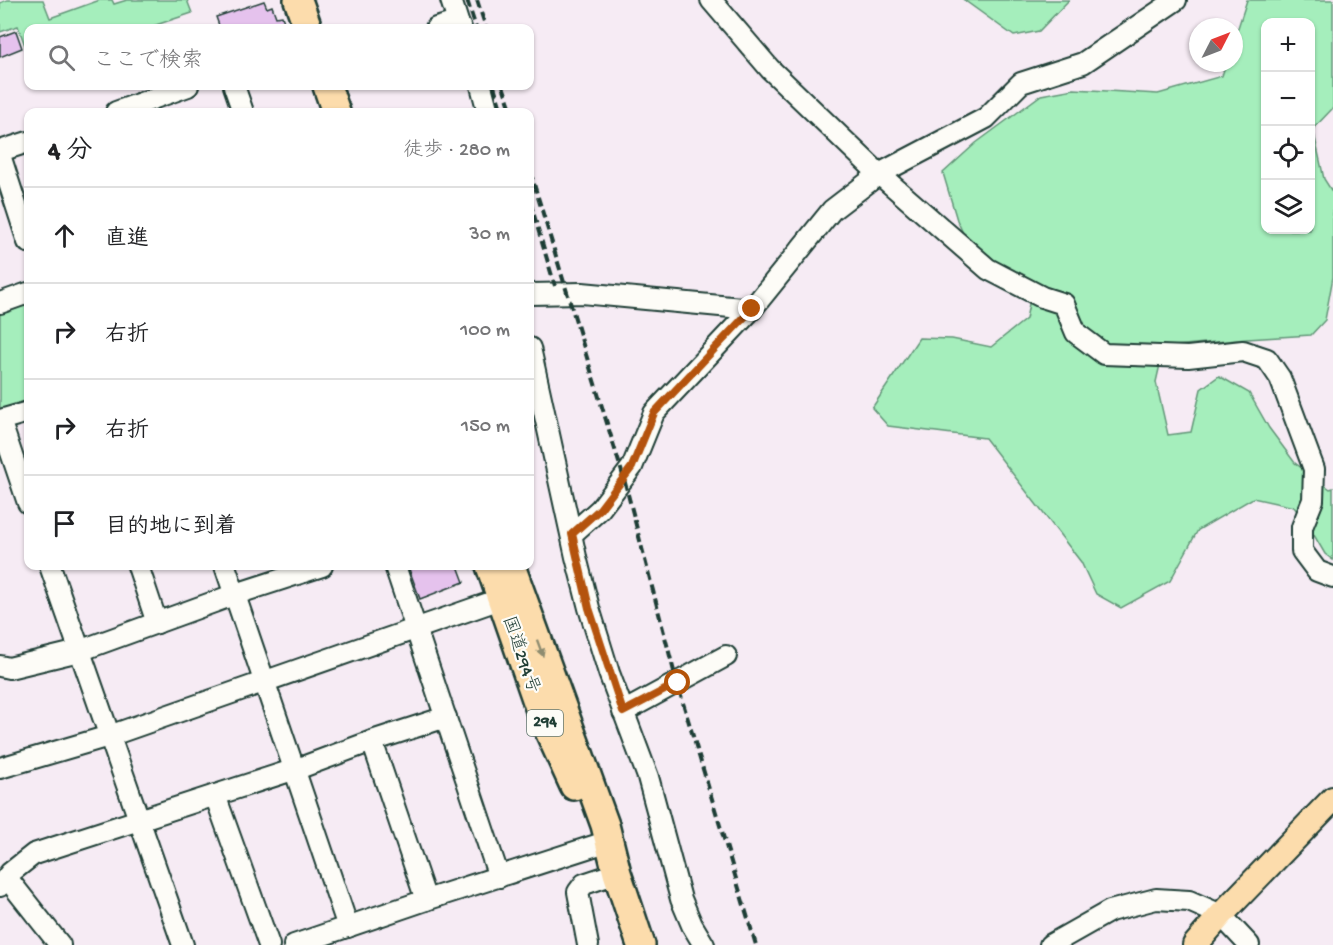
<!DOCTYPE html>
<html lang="ja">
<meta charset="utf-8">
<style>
body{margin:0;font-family:"Gochi Hand","Klee One",sans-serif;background:#f6f6f6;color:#202124}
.controls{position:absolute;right:18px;top:18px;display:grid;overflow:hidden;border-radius:12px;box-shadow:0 2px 4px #0004}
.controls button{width:54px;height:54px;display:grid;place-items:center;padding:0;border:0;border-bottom:2px solid #e0e0e0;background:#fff;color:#202124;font:30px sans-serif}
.compass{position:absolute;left:1189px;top:18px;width:54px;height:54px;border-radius:50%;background:#fff;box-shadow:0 2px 4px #0004;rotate:48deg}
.stop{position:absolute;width:18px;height:18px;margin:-14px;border:4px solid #b45309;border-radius:50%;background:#fff}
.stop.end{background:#b45309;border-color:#fff;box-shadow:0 2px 6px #0008}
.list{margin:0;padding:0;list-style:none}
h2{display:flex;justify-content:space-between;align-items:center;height:78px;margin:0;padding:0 24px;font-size:26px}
h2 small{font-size:20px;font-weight:400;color:#757577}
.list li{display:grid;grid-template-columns:39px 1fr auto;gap:18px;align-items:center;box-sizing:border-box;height:96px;padding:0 24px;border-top:2px solid #e0e0e0}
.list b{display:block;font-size:22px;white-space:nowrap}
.list em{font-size:20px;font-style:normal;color:#757577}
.icon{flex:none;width:33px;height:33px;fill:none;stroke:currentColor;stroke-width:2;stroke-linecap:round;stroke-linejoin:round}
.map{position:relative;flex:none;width:1333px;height:945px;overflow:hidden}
.search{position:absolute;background:#fff;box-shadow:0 2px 4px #0004;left:24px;top:24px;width:510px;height:66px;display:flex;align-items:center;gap:15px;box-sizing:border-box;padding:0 21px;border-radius:12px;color:#757577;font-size:22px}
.panel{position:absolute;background:#fff;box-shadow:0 2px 4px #0004;left:24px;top:108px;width:510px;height:462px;border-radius:12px}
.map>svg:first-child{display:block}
</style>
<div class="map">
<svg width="1333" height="945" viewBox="0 0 1333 945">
<rect width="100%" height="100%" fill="#f6ebf4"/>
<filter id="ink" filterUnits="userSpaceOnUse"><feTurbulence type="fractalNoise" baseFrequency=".0167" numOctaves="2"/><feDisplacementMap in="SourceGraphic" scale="12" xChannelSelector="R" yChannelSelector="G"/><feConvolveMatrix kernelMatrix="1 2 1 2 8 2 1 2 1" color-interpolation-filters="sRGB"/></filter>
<g filter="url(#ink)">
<g fill="#a5eebc" stroke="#629678" stroke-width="1.5" fill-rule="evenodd">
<polygon points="7,0 43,0 50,18 100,0 112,0 114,4 127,0 187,0 192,13 147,28 28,28 28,54 18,26 0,32 0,3"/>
<polygon points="964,0 1069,0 1039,31 1014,36"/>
<path d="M1247 0H1333V108L1313 129 1324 179 1333 193V277L1325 320 1311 335 1247 339 1164 347 1156 382 1168 435 1191 432 1201 389 1219 376 1249 393 1269 428 1295 463 1330 489 1333 488V560L1325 554 1311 530 1294 507 1253 498 1198 530 1170 581 1121 608 1096 594 1081 562 985 438 888 426 872 408 919 338 952 339 991 347 1026 319 1033 284 974 257 957 220 943 173 976 143 1041 95 1074 89 1158 94 1222 76 1226 63H1234V40ZM1266 22H1310V230H1266Z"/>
<polygon points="28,293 28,412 0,420 0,303"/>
</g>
<g fill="#e5c2ed" stroke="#1f3d34" stroke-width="1.5">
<polygon points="264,1 267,8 272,6 276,17 282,16 286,28 220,28 216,17"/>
<polygon points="16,31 22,48 0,57 0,37"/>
<polygon points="417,566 458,566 464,582 420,599 409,569"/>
</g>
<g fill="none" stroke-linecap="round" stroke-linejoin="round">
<defs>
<g id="minor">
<polyline points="451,0 460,28"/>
<polyline points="711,0 770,69 879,174 988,269 1042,297 1064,304 1076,333 1104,354 1188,357 1243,351 1267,359 1280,378 1314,469 1313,500 1302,527 1302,551 1317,571 1333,577"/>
<polyline points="436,28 453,23 461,28"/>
<polyline points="234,86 243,112"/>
<polyline points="481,86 488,112"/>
<polyline points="116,112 188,86"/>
<polyline points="0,151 28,142"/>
<polyline points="0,155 28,242"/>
<polyline points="530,294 582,293 752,309"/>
<polyline points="0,303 28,293"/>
<polyline points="530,348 576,557 589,608 609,673 648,777 681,899 692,925 704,945"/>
<polyline points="28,412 0,420 28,503"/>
<polyline points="572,534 600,509 632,467 654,413 752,309 832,210 879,174 986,118 1021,83 1083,63 1176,0"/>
<polyline points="50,566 183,945"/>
<polyline points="138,566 157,623"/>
<polyline points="225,566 348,927"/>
<polyline points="395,566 499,877"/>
<polyline points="0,666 9,668 79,651 236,594 322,566"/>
<polyline points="623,712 726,656"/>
<polyline points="372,741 426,900"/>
<polyline points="0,768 109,736 512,595"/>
<polyline points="215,795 269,945"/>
<polyline points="7,878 60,945"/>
<polyline points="0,886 10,873 34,854 305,766 372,741 446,717"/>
<polyline points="294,945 426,900 609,841"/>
<polyline points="588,945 578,892 584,884 617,873"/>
<polyline points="1050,945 1110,911 1156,899 1189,901 1221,915 1249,945"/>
</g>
<polyline id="major" points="1195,945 1221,915 1333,799"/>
<g id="highway">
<polyline points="298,0 308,28"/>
<polyline points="327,86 336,112"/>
<polyline points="490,566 542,716 574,786"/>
<polyline points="511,566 605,825 617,873 641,945"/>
</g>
</defs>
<use href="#minor" stroke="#1f3d34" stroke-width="24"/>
<use href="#major" stroke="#1f3d34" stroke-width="28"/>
<use href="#highway" stroke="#1f3d34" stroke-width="32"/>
<use href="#minor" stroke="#fdfcf7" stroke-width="20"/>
<use href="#major" stroke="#fcdcac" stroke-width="24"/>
<use href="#highway" stroke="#fcdcac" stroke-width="27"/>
<g stroke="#1f3d34" stroke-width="4" stroke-dasharray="9 4.5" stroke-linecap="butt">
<polyline points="467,0 476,28"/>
<polyline points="477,0 486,28"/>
<polyline points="494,86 502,112"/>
<polyline points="503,86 512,112"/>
<polyline points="530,171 624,479 677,683 756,945"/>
<polyline points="530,202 555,286"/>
</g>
</g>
<defs><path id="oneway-solid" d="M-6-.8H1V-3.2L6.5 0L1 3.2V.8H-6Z" transform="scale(1.5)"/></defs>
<use fill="#8e8c70" href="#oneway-solid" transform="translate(540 648) rotate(70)"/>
</g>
<g fill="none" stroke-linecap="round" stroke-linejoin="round" filter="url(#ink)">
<polyline stroke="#b45309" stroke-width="8" points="678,683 623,712 589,608 572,534 600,509 632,467 654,413 752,309"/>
</g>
<g text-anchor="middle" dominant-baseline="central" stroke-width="4.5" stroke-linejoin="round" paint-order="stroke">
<rect fill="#fdfcf7" stroke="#62766e" stroke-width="1.5" x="527" y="710" width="36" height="26" rx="4.5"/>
<g font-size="16" font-weight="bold" fill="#1f3d34">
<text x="545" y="723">294</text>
</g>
<g font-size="18" fill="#1f3d34" stroke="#fdfcf7">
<text transform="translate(520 655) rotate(71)">国道294号</text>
</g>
</g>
</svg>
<div class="controls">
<button>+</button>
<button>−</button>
<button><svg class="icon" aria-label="locate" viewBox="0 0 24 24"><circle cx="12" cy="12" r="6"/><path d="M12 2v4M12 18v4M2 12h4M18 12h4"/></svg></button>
<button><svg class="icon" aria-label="layers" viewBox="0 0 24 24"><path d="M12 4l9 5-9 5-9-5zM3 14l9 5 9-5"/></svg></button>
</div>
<svg class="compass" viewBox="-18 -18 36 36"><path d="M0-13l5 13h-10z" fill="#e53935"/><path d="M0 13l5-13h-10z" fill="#757577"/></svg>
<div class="stop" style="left:678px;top:683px"></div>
<div class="stop end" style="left:752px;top:309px"></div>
<div class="search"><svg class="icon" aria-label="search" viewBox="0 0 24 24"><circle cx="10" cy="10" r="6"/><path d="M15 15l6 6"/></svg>ここで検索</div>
<section class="panel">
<h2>4 分<small>徒歩 · 280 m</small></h2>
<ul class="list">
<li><svg class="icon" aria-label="ahead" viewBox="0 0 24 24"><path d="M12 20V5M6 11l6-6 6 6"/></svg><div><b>直進</b></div><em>30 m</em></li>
<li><svg class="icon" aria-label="right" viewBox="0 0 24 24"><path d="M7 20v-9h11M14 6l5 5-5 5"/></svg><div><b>右折</b></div><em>100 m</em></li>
<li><svg class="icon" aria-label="right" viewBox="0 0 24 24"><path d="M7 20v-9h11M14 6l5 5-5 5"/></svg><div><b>右折</b></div><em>150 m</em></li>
<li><svg class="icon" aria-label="arrive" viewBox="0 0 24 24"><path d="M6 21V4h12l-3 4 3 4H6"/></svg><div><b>目的地に到着</b></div></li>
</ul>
</section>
</div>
